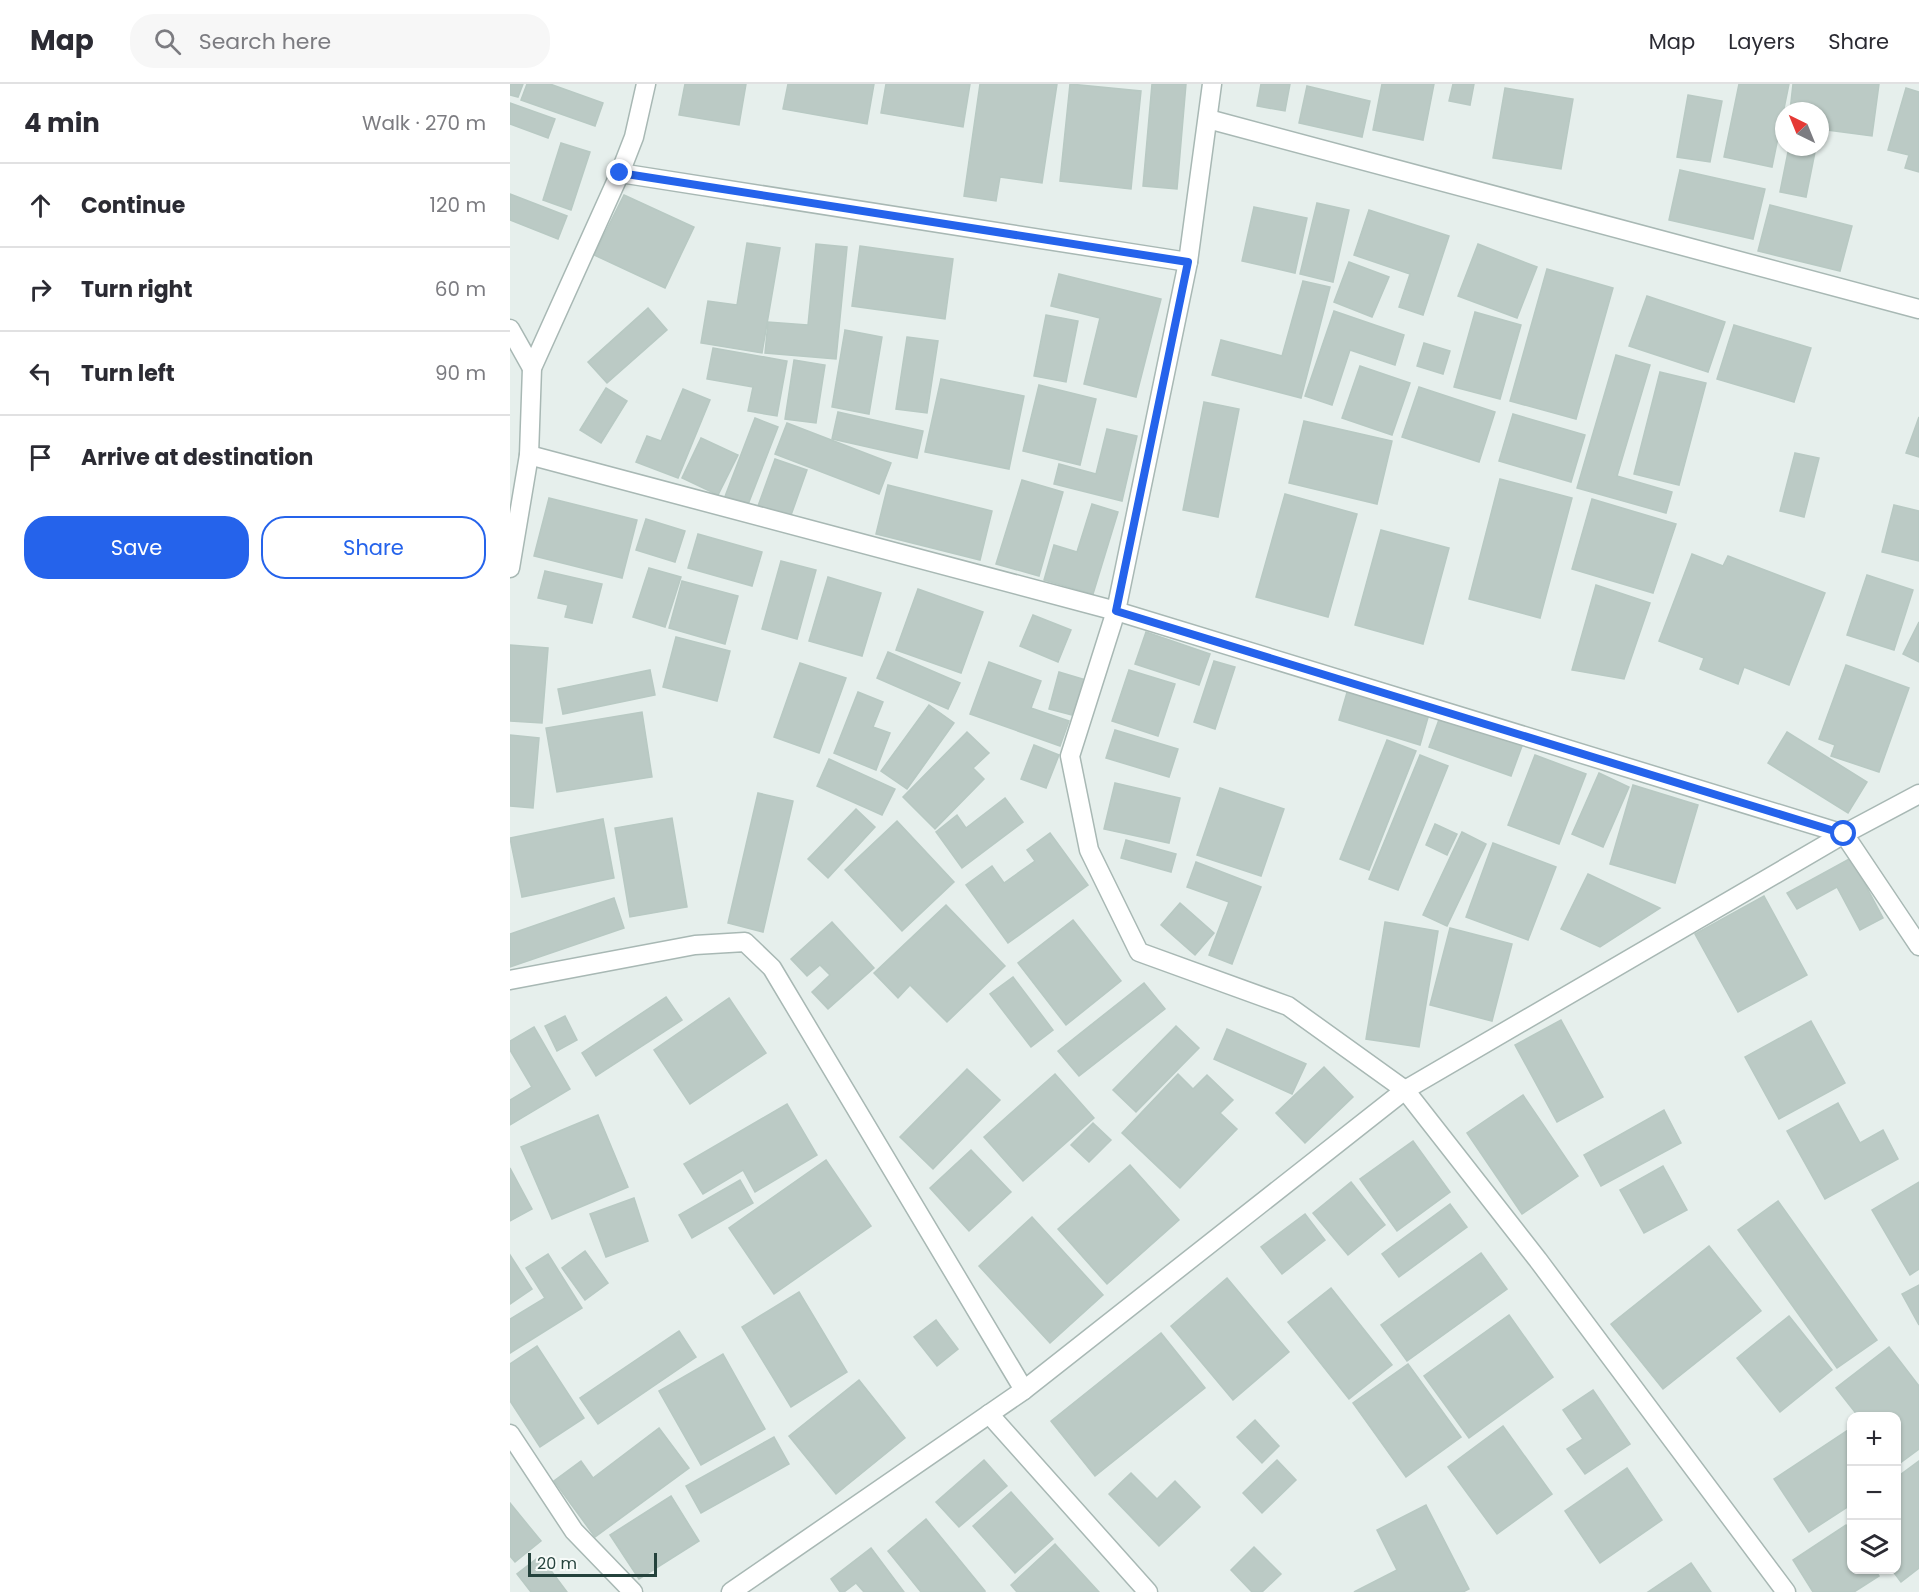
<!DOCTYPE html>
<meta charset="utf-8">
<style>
body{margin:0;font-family:Poppins,sans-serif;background:#f7f7f7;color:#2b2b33}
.controls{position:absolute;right:18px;bottom:18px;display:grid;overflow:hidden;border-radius:12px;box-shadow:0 2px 4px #0004}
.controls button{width:54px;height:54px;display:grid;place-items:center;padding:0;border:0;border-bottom:2px solid #e1e1e2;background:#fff;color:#2b2b33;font:30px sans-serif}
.compass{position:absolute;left:1265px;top:18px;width:54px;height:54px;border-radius:50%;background:#fff;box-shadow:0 2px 4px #0004;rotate:317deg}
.scale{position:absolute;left:18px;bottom:15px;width:129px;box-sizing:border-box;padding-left:6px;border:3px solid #24423c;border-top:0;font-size:16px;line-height:21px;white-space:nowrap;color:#24423c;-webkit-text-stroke:4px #f7fbf9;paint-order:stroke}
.stop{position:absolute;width:18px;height:18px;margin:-14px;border:4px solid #2563eb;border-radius:50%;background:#fff}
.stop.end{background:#2563eb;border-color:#fff;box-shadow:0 2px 6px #0008}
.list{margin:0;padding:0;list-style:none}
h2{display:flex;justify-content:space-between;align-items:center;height:78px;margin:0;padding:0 24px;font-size:26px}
h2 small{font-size:20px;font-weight:400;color:#7c7c81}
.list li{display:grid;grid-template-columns:39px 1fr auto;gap:18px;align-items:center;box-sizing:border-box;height:84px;padding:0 24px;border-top:2px solid #e1e1e2}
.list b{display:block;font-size:22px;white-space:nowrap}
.list em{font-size:20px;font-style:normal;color:#7c7c81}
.actions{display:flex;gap:12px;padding:18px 24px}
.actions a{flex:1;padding:14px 0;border:2px solid #2563eb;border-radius:24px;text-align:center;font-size:21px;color:#2563eb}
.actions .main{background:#2563eb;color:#fff}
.icon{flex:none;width:33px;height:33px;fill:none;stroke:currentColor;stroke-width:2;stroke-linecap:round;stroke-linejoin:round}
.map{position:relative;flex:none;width:1409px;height:1508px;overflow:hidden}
header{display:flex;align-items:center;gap:36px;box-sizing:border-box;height:84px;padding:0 30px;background:#fff;border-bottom:2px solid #e1e1e2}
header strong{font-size:28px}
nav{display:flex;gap:33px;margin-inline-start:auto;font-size:21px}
.search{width:420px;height:54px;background:#f7f7f7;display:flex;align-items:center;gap:15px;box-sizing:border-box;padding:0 21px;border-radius:24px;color:#7c7c81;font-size:22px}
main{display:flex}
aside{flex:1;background:#fff}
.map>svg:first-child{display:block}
</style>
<header>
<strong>Map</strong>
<div class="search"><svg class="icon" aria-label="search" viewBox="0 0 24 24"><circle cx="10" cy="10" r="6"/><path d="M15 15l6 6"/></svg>Search here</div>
<nav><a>Map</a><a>Layers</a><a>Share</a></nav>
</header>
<main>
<aside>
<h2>4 min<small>Walk · 270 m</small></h2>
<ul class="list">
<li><svg class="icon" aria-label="ahead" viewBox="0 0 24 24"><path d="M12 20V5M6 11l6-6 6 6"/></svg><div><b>Continue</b></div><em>120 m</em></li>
<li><svg class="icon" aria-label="right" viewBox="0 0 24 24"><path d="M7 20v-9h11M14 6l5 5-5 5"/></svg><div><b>Turn right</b></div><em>60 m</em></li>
<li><svg class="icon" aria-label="left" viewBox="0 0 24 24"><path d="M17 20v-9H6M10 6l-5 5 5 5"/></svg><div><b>Turn left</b></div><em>90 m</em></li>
<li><svg class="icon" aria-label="arrive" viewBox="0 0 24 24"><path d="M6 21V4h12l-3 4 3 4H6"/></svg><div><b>Arrive at destination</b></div></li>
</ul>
<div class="actions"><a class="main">Save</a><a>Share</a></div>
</aside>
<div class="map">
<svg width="1409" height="1508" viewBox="0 0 1409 1508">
<rect width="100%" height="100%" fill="#e6efec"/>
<g fill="#bbcac5" stroke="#b8c9c3" stroke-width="1.5">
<polygon points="0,0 13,0 8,13 0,11"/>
<polygon points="17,0 40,0 93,19 85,42 11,16"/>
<polygon points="175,0 236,0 229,41 169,31"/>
<polygon points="278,0 364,0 357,40 273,25"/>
<polygon points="376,0 460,0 453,43 371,29"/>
<polygon points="470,0 547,0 532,99 490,93 486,117 454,112"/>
<polygon points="560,0 631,7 621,105 550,97"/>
<polygon points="642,0 676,0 667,105 633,102"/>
<polygon points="751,0 780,0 775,27 747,22"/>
<polygon points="872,0 924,0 913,56 863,46"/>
<polygon points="943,0 964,0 960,21 939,17"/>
<polygon points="1229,0 1279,0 1262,83 1214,73"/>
<polygon points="1283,0 1369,0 1362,52 1310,45 1310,27 1280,27"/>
<polygon points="797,2 860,17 852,53 789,39"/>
<polygon points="995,4 1063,15 1051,85 983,74"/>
<polygon points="1396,4 1409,8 1409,88 1395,84 1399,71 1378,66"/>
<polygon points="1178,11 1212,17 1200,78 1167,73"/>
<polygon points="0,19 45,35 38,54 0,40"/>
<polygon points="51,59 80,68 61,126 33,116"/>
<polygon points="1279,63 1306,63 1296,113 1270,108"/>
<polygon points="1170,86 1255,105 1243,155 1159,136"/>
<polygon points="0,110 57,132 48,155 0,136"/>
<polygon points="114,111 184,143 155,204 84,171"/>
<polygon points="807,119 839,126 823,198 790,190"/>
<polygon points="1260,121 1342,142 1330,187 1248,167"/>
<polygon points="744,123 797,134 785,189 732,177"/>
<polygon points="859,126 939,152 913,231 889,223 900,190 844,171"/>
<polygon points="237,159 270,164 252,269 191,259 198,217 227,221"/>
<polygon points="306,160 337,163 326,275 255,269 258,238 298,241"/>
<polygon points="968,160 1027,183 1007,234 948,212"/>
<polygon points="350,162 443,175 435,235 342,222"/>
<polygon points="839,178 879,193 862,233 824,218"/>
<polygon points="1037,185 1103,204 1066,335 1000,317"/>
<polygon points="549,190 651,215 626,313 574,300 590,234 541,222"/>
<polygon points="793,197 820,203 791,314 702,291 711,256 772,272"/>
<polygon points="1137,212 1215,238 1198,288 1119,262"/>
<polygon points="138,224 157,246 97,299 78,278"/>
<polygon points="824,227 894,251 885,281 840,266 822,321 795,312"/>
<polygon points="965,228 1011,241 990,315 944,303"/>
<polygon points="536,231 568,237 556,298 524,292"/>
<polygon points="1224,241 1301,264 1284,318 1207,295"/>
<polygon points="335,246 372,253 359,330 322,323"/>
<polygon points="397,253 428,257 417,329 386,325"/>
<polygon points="914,259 940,267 933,290 907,282"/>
<polygon points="203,264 277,277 267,332 238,327 243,303 197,295"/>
<polygon points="1106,271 1140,281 1107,392 1162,408 1156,429 1067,404"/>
<polygon points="284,276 315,281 306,339 275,335"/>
<polygon points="850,282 900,299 882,351 832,334"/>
<polygon points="1150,288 1196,299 1169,401 1124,390"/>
<polygon points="431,295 514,312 499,385 415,368"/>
<polygon points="529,301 586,315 570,381 513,367"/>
<polygon points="909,303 985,328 969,378 892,353"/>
<polygon points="96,304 117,317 91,359 70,346"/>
<polygon points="173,305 200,316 168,394 126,378 137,352 151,357"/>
<polygon points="694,318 729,325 708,433 673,426"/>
<polygon points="328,328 413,347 407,374 322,355"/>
<polygon points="1003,330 1075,351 1061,398 989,377"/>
<polygon points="1409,333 1409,373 1396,369"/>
<polygon points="245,334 268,343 237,423 214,415"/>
<polygon points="794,337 882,357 867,420 779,399"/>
<polygon points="277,339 381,379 369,410 265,370"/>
<polygon points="597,345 627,352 612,417 544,400 549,380 586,390"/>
<polygon points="191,354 228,371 208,411 172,394"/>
<polygon points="1285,369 1309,374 1294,433 1270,427"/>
<polygon points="265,375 297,386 280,434 248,422"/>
<polygon points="990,395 1062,414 1030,534 959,515"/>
<polygon points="512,396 553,408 529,492 486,480"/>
<polygon points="378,401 482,427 470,476 366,450"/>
<polygon points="775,410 847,430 818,533 746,513"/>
<polygon points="39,414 127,436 112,494 24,472"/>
<polygon points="1082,415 1166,440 1143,509 1062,485"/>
<polygon points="582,420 608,428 583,510 534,496 544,461 567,468"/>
<polygon points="1384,421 1409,427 1409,477 1372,468"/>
<polygon points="136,435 175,447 165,478 126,466"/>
<polygon points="871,446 939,464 913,560 845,541"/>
<polygon points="188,450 252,468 242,502 178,484"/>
<polygon points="1182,470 1213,482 1218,472 1315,509 1279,601 1234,583 1228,600 1190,585 1194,574 1149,557"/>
<polygon points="271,477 306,486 287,555 252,545"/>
<polygon points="139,484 171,493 155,543 123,533"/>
<polygon points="35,487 92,500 82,539 55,533 58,521 28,514"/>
<polygon points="1357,491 1403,506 1384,566 1337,551"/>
<polygon points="318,493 371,509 352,572 299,557"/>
<polygon points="172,497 228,512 215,560 159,544"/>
<polygon points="1086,501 1140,519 1114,595 1062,586"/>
<polygon points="408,505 473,528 451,589 386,566"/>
<polygon points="523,531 561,546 548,578 510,562"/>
<polygon points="1409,538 1409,578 1393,570"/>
<polygon points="636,548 700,570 689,601 625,580"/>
<polygon points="166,553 220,567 207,617 153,603"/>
<polygon points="0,561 38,564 32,639 0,637"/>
<polygon points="378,568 450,599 438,625 367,594"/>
<polygon points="704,577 725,583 705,645 684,638"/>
<polygon points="479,578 531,597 521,624 559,637 550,662 460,630"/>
<polygon points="290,579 336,594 309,669 264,653"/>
<polygon points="1336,581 1399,604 1369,688 1321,672 1325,661 1309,655"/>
<polygon points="140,586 145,611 53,630 48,605"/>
<polygon points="619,586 665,600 648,652 602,637"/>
<polygon points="549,588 576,596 566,632 539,625"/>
<polygon points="838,605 919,630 910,661 829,636"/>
<polygon points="348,608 373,618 363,643 380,649 366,686 324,669"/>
<polygon points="419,621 444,639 397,705 371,687"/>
<polygon points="132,628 142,693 47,708 36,644"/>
<polygon points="930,633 1012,662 1001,692 919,663"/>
<polygon points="605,646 668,665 659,693 596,674"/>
<polygon points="457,648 479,669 463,684 474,695 425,745 393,713"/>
<polygon points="1277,648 1357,698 1338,729 1258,679"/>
<polygon points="0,651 29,654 23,724 0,722"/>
<polygon points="877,656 906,667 859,786 830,775"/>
<polygon points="524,661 549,671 536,704 511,695"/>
<polygon points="910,671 938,682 888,806 859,795"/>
<polygon points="1025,671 1076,690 1049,760 998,741"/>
<polygon points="319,675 385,705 372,731 307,702"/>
<polygon points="1089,689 1119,703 1093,763 1062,750"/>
<polygon points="605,699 670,714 659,759 594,745"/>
<polygon points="1123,701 1188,721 1165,799 1100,780"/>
<polygon points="710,704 774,725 751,792 687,771"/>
<polygon points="248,709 283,717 253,848 218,839"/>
<polygon points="495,714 513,738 452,784 426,748 447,731 456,744"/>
<polygon points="346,725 365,743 318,794 298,775"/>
<polygon points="162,734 177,823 120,833 105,744"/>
<polygon points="93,735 104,794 12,813 0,754"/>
<polygon points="387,737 444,798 392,847 335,786"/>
<polygon points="925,740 947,750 937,771 916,761"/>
<polygon points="952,748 976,760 937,842 913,831"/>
<polygon points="540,749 578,801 498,859 456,801 482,782 494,799 525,777 517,766"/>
<polygon points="616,756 666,770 661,788 611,774"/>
<polygon points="983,759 1046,783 1018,856 956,833"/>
<polygon points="1341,774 1373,834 1350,846 1327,803 1287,825 1277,809"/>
<polygon points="686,778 751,803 722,880 699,871 719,818 677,803"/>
<polygon points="1078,790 1150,824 1090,863 1051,845"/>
<polygon points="1254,812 1297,891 1228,928 1185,850"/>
<polygon points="104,814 114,844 0,883 0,850"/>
<polygon points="670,819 704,849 685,871 651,841"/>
<polygon points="436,821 495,882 437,938 400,901 388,914 364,889"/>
<polygon points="563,836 611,897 556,941 508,879"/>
<polygon points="322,838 364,884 318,925 302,908 320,891 310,881 297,892 281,875"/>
<polygon points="875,838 928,847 909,963 856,955"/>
<polygon points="940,844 1002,860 982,937 920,921"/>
<polygon points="503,893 543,946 521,963 480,910"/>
<polygon points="634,899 655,925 569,992 548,967"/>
<polygon points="156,913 172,936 86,992 72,969"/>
<polygon points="219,914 256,969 180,1020 144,966"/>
<polygon points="55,932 67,956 47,967 35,942"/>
<polygon points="1051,936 1093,1013 1047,1038 1005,961"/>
<polygon points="1301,937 1335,999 1269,1035 1235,973"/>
<polygon points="666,942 689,964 626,1028 603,1006"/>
<polygon points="24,943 60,1005 0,1041 0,1016 22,1003 0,966 0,957"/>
<polygon points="717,945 796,980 782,1010 704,975"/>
<polygon points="814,983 843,1013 795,1059 766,1029"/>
<polygon points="457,985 490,1016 423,1085 390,1053"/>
<polygon points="545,990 584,1034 513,1097 474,1053"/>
<polygon points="668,990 683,1005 697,991 723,1016 710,1029 727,1045 670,1104 612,1049"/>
<polygon points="1013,1011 1068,1092 1012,1130 957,1049"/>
<polygon points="1328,1019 1350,1059 1373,1046 1388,1075 1315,1115 1277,1047"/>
<polygon points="277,1020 307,1071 245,1108 233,1086 193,1110 174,1080"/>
<polygon points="1154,1026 1171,1059 1091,1102 1074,1071"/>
<polygon points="88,1031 118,1103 42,1135 11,1063"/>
<polygon points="583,1039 601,1056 579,1078 561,1061"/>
<polygon points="903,1057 940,1108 887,1147 850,1095"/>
<polygon points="461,1066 501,1108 459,1147 420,1104"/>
<polygon points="316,1076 361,1142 264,1210 219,1144"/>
<polygon points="620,1081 669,1136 597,1200 548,1145"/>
<polygon points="1153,1082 1177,1126 1134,1149 1110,1106"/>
<polygon points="0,1084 22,1125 0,1137"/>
<polygon points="230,1096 243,1119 182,1154 169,1131"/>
<polygon points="841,1098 875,1141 838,1171 803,1129"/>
<polygon points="1409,1098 1409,1185 1400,1191 1362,1126"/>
<polygon points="124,1114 138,1157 96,1173 80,1130"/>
<polygon points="1268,1117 1367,1256 1327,1284 1228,1146"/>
<polygon points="940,1120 957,1143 889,1193 872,1170"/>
<polygon points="795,1130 815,1156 772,1190 751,1163"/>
<polygon points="522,1133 593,1211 540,1259 469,1182"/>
<polygon points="1199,1162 1251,1227 1153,1305 1101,1240"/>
<polygon points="75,1167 98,1199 75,1216 52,1184"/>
<polygon points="971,1169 997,1205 897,1277 871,1241"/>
<polygon points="38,1170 72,1224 0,1269 0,1235 35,1214 16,1184"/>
<polygon points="0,1171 22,1205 0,1220"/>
<polygon points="717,1194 779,1268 723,1316 661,1242"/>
<polygon points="1409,1201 1409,1241 1392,1210"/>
<polygon points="821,1204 882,1281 839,1315 778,1238"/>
<polygon points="289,1208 337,1288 281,1323 232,1243"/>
<polygon points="999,1231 1043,1293 959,1354 914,1292"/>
<polygon points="1279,1232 1322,1286 1270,1328 1227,1274"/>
<polygon points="426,1236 448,1265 427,1282 404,1253"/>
<polygon points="169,1247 186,1273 88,1340 70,1314"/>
<polygon points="651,1249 695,1304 585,1392 541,1337"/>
<polygon points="27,1262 74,1334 30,1363 0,1317 0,1280"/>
<polygon points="1379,1263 1409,1302 1409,1365 1386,1382 1386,1332 1348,1332 1326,1304"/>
<polygon points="213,1270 255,1345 191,1381 149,1307"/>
<polygon points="898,1280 951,1353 896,1393 843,1319"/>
<polygon points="349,1296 395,1354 326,1410 279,1352"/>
<polygon points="1083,1306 1120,1360 1075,1390 1057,1365 1073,1355 1053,1326"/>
<polygon points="745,1336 769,1362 752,1379 727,1353"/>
<polygon points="993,1342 1042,1410 987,1450 938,1383"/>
<polygon points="149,1344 179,1384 85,1453 44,1397 71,1377 83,1394"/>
<polygon points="1338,1346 1342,1352 1342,1420 1299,1448 1264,1395"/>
<polygon points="264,1353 279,1380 191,1429 176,1402"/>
<polygon points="474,1376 497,1402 449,1443 426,1418"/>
<polygon points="767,1376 786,1396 752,1429 733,1409"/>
<polygon points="1409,1377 1409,1484 1391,1498 1382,1486 1386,1486 1386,1394"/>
<polygon points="1117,1384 1152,1436 1090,1479 1055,1427"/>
<polygon points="621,1389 647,1415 665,1397 690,1423 649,1462 599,1410"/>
<polygon points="501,1408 543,1455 505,1489 463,1442"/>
<polygon points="161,1412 189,1457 129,1495 100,1451"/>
<polygon points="0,1419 31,1457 5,1478 0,1472"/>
<polygon points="916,1421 959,1505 953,1508 844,1508 887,1486 867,1446"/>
<polygon points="416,1435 475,1507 475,1508 411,1508 378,1467"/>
<polygon points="1336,1441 1342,1449 1342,1486 1365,1486 1369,1492 1344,1508 1303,1508 1283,1476"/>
<polygon points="545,1460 589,1508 507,1508 501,1501"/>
<polygon points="744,1463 771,1490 752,1508 742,1508 721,1486"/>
<polygon points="361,1464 394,1508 354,1508 346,1499 334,1508 330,1508 321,1495"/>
<polygon points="30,1472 57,1508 21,1508 7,1490"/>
<polygon points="1181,1479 1201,1508 1138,1508"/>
</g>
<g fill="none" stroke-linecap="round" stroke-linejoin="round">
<defs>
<g id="minor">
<polyline points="702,0 678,178 606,527 560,672 579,766 629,868 778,922 895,1006 1028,1176 1276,1508"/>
<polyline points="698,35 1409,225"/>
<polyline points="110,89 678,178"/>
<polyline points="0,245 22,284"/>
<polyline points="19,371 606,527 1334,750 1409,862"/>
<polyline points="0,484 19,371 22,284 110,89 124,53 136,0"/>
<polyline points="0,896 185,861 235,858 262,884 514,1306"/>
<polyline points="479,1330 638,1508"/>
<polyline points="0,1350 64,1447 123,1508"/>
<polyline points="221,1508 514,1306 895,1006 1334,750 1409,710"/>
</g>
</defs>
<use href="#minor" stroke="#a8b8b4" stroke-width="21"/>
<use href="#minor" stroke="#fff" stroke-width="18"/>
</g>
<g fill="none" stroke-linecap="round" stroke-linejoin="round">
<polyline stroke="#2563eb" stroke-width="8" points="110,89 678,178 606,527 1334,750"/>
</g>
</svg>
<div class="controls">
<button>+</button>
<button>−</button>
<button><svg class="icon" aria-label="layers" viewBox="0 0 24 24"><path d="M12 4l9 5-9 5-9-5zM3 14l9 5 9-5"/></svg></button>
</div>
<svg class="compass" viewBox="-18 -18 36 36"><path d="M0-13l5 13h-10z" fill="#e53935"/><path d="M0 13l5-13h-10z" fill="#7c7c81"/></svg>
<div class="scale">20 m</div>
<div class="stop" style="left:1334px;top:750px"></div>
<div class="stop end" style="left:110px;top:89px"></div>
</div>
</main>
